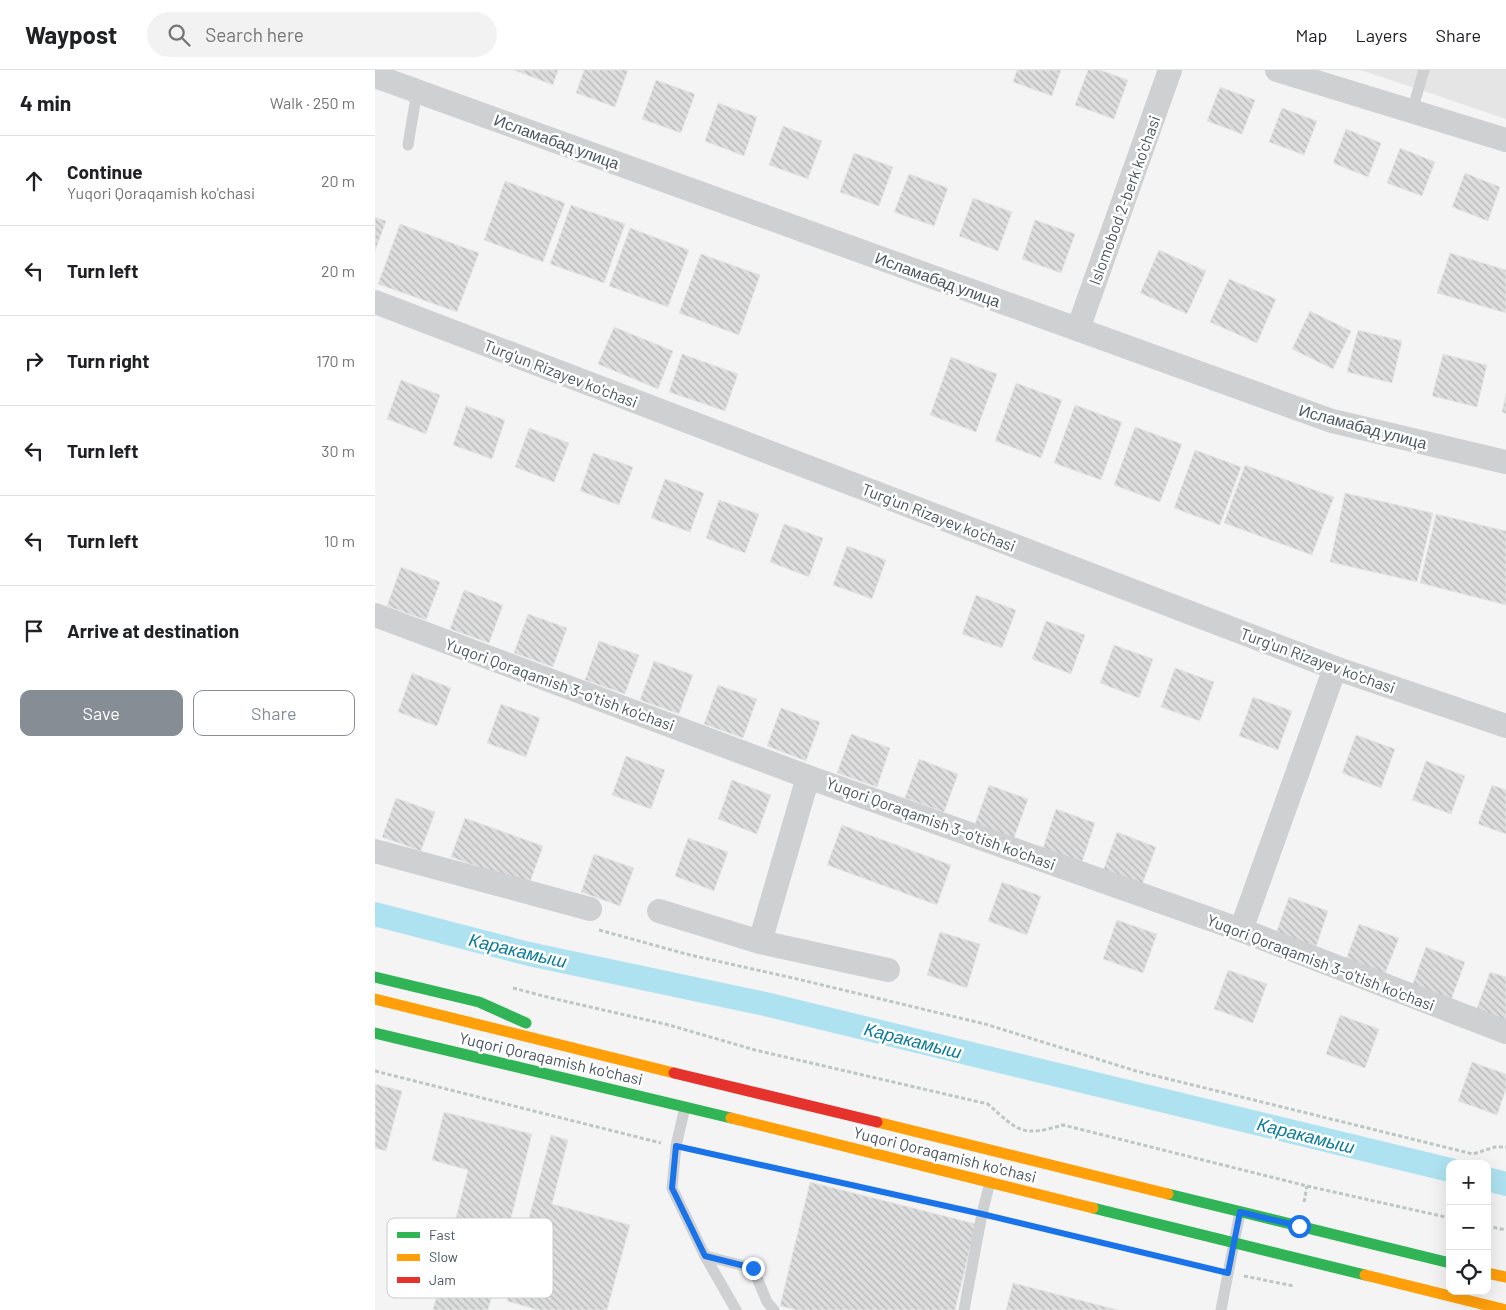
<!DOCTYPE html>
<meta charset="utf-8">
<style>
body{margin:0;font-family:Barlow,sans-serif;background:#f2f2f2;color:#202124}
.controls{position:absolute;right:15px;bottom:15px;display:grid;overflow:hidden;border-radius:10px;box-shadow:0 5px 20px #0002}
.controls button{width:45px;height:45px;display:grid;place-items:center;padding:0;border:0;border-bottom:1px solid #e0e0e0;background:#fff;color:#202124;font:25px sans-serif}
.stop{position:absolute;width:15px;height:15px;margin:-11px;border:4px solid #1a73e8;border-radius:50%;background:#fff}
.stop.end{background:#1a73e8;border-color:#fff;box-shadow:0 1px 5px #0008}
.list{margin:0;padding:0;list-style:none}
h2{display:flex;justify-content:space-between;align-items:center;height:65px;margin:0;padding:0 20px;font-size:21px}
h2 small{font-size:16px;font-weight:400;color:#757577}
.list li{display:grid;grid-template-columns:32px 1fr auto;gap:15px;align-items:center;box-sizing:border-box;height:90px;padding:0 20px;border-top:1px solid #e0e0e0}
.list b{display:block;font-size:19px;white-space:nowrap}
.list p{margin:0;font-size:16px;white-space:nowrap;color:#757577}
.list em{font-size:16px;font-style:normal;color:#757577}
.actions{display:flex;gap:10px;padding:15px 20px}
.actions a{flex:1;padding:11px 0;border:1px solid #868d94;border-radius:10px;text-align:center;font-size:18px;color:#868d94}
.actions .main{background:#868d94;color:#fff}
.icon{flex:none;width:28px;height:28px;fill:none;stroke:currentColor;stroke-width:2;stroke-linecap:round;stroke-linejoin:round}
.map{position:relative;flex:none;width:1131px;height:1240px;overflow:hidden}
header{display:flex;align-items:center;gap:30px;box-sizing:border-box;height:70px;padding:0 25px;background:#fff;border-bottom:1px solid #e0e0e0}
header strong{font-size:24px}
nav{display:flex;gap:28px;margin-inline-start:auto;font-size:18px}
.search{width:350px;height:45px;background:#f2f2f2;display:flex;align-items:center;gap:12px;box-sizing:border-box;padding:0 18px;border-radius:28px;color:#757577;font-size:19px}
main{display:flex}
aside{flex:1;background:#fff}
.map>svg:first-child{display:block}
</style>
<header>
<strong>Waypost</strong>
<div class="search"><svg class="icon" aria-label="search" viewBox="0 0 24 24"><circle cx="10" cy="10" r="6"/><path d="M15 15l6 6"/></svg>Search here</div>
<nav><a>Map</a><a>Layers</a><a>Share</a></nav>
</header>
<main>
<aside>
<h2>4 min<small>Walk · 250 m</small></h2>
<ul class="list">
<li><svg class="icon" aria-label="ahead" viewBox="0 0 24 24"><path d="M12 20V5M6 11l6-6 6 6"/></svg><div><b>Continue</b><p>Yuqori Qoraqamish ko'chasi</p></div><em>20 m</em></li>
<li><svg class="icon" aria-label="left" viewBox="0 0 24 24"><path d="M17 20v-9H6M10 6l-5 5 5 5"/></svg><div><b>Turn left</b></div><em>20 m</em></li>
<li><svg class="icon" aria-label="right" viewBox="0 0 24 24"><path d="M7 20v-9h11M14 6l5 5-5 5"/></svg><div><b>Turn right</b></div><em>170 m</em></li>
<li><svg class="icon" aria-label="left" viewBox="0 0 24 24"><path d="M17 20v-9H6M10 6l-5 5 5 5"/></svg><div><b>Turn left</b></div><em>30 m</em></li>
<li><svg class="icon" aria-label="left" viewBox="0 0 24 24"><path d="M17 20v-9H6M10 6l-5 5 5 5"/></svg><div><b>Turn left</b></div><em>10 m</em></li>
<li><svg class="icon" aria-label="arrive" viewBox="0 0 24 24"><path d="M6 21V4h12l-3 4 3 4H6"/></svg><div><b>Arrive at destination</b></div></li>
</ul>
<div class="actions"><a class="main">Save</a><a>Share</a></div>
</aside>
<div class="map">
<svg width="1131" height="1240" viewBox="0 0 1131 1240">
<defs>
<pattern id="building-back-hatch" width="6" height="6" patternUnits="userSpaceOnUse" patternTransform="scale(1.25)"><rect width="6" height="6" fill="#ddddde"/><path d="M-1 5l2 2M0 0l6 6M5-1l2 2" fill="none" stroke="#b5b6b7"/></pattern>
</defs>
<rect width="100%" height="100%" fill="#f4f4f4"/>
<polygon fill="#e6e5e6" points="985,0 1131,0 1131,49 1043,19"/>
<g fill="none" stroke-linecap="round" stroke-linejoin="round">
<g stroke="#aee2f0" stroke-width="24">
<polyline points="0,844 154,884 390,934 1075,1100"/>
<polyline points="1112,1109 1131,1114"/>
</g>
</g>
<g fill="url(#building-back-hatch)" stroke="#e5e6e7">
<polygon points="139,0 183,0 178,15"/>
<polygon points="209,0 253,0 240,37 201,23"/>
<polygon points="642,0 686,0 677,26 638,12"/>
<polygon points="713,0 725,0 753,10 739,49 700,35"/>
<polygon points="281,10 320,24 306,63 267,49"/>
<polygon points="845,17 880,30 867,64 832,51"/>
<polygon points="343,33 382,47 369,86 330,71"/>
<polygon points="907,38 942,51 929,85 894,72"/>
<polygon points="408,56 447,71 433,109 394,95"/>
<polygon points="971,59 1006,73 993,107 958,93"/>
<polygon points="1025,78 1060,92 1047,126 1012,113"/>
<polygon points="479,83 518,97 504,136 465,122"/>
<polygon points="1090,103 1125,117 1113,151 1077,137"/>
<polygon points="534,104 573,118 559,156 519,142"/>
<polygon points="130,111 190,133 168,192 109,170"/>
<polygon points="598,128 637,142 623,181 584,166"/>
<polygon points="196,135 250,154 229,213 175,194"/>
<polygon points="0,147 11,151 0,181"/>
<polygon points="660,150 700,164 686,203 647,189"/>
<polygon points="25,154 104,183 82,242 3,214"/>
<polygon points="255,158 314,180 293,237 234,216"/>
<polygon points="784,180 831,201 812,244 765,223"/>
<polygon points="1075,183 1131,200 1131,243 1062,223"/>
<polygon points="326,184 385,205 364,265 304,243"/>
<polygon points="854,209 901,229 882,273 835,252"/>
<polygon points="935,241 976,261 958,299 917,279"/>
<polygon points="239,257 298,281 283,319 223,294"/>
<polygon points="983,260 1027,271 1017,313 972,302"/>
<polygon points="307,284 363,304 350,341 294,322"/>
<polygon points="1068,284 1112,295 1102,337 1057,326"/>
<polygon points="576,287 622,304 601,362 555,345"/>
<polygon points="26,310 65,325 51,364 12,349"/>
<polygon points="641,313 687,330 666,388 620,371"/>
<polygon points="1131,324 1131,344 1127,342"/>
<polygon points="700,335 747,352 726,410 679,393"/>
<polygon points="91,336 130,350 117,389 78,375"/>
<polygon points="760,357 807,374 785,432 739,415"/>
<polygon points="154,358 194,373 179,412 140,397"/>
<polygon points="820,380 866,397 845,455 799,438"/>
<polygon points="218,383 258,397 244,435 205,421"/>
<polygon points="870,395 959,427 937,485 849,453"/>
<polygon points="290,409 329,423 315,462 276,448"/>
<polygon points="970,423 1058,443 1042,512 955,492"/>
<polygon points="344,430 384,444 370,483 331,468"/>
<polygon points="1061,444 1131,461 1131,535 1045,513"/>
<polygon points="409,454 448,468 434,507 395,492"/>
<polygon points="472,476 511,490 497,529 458,515"/>
<polygon points="26,497 65,512 51,550 12,536"/>
<polygon points="89,520 128,535 114,573 75,559"/>
<polygon points="601,525 641,540 627,578 587,564"/>
<polygon points="153,544 192,558 178,597 139,583"/>
<polygon points="671,551 710,565 696,604 657,589"/>
<polygon points="224,571 264,585 250,624 210,610"/>
<polygon points="739,575 778,589 764,628 725,613"/>
<polygon points="279,591 318,605 304,644 265,630"/>
<polygon points="800,598 839,612 825,651 786,637"/>
<polygon points="37,603 76,618 62,656 23,642"/>
<polygon points="343,615 382,629 368,668 329,654"/>
<polygon points="878,627 917,641 903,680 864,666"/>
<polygon points="126,634 165,648 151,687 112,673"/>
<polygon points="406,638 445,652 431,691 392,676"/>
<polygon points="476,664 515,678 502,717 462,703"/>
<polygon points="981,665 1020,679 1006,718 967,703"/>
<polygon points="251,686 290,700 276,739 237,725"/>
<polygon points="544,689 583,704 569,742 530,728"/>
<polygon points="1051,691 1090,706 1076,744 1037,730"/>
<polygon points="357,710 396,725 382,764 343,749"/>
<polygon points="614,715 653,729 639,768 600,754"/>
<polygon points="1117,715 1131,720 1131,764 1103,754"/>
<polygon points="21,728 60,742 46,781 7,767"/>
<polygon points="681,739 720,753 707,792 668,778"/>
<polygon points="90,748 168,776 154,815 76,787"/>
<polygon points="467,755 576,795 562,835 452,795"/>
<polygon points="742,762 781,777 767,815 728,801"/>
<polygon points="313,768 353,782 339,821 300,806"/>
<polygon points="219,784 259,798 245,836 206,822"/>
<polygon points="627,812 666,826 652,865 613,851"/>
<polygon points="914,827 953,841 940,880 900,866"/>
<polygon points="742,850 782,864 768,903 728,889"/>
<polygon points="984,854 1024,868 1009,906 970,892"/>
<polygon points="565,862 605,874 592,918 552,905"/>
<polygon points="1051,877 1090,892 1076,930 1037,916"/>
<polygon points="853,900 892,914 878,953 839,939"/>
<polygon points="1115,902 1131,907 1131,951 1101,941"/>
<polygon points="965,945 1004,959 990,998 951,984"/>
<polygon points="1097,992 1131,1004 1131,1019 1122,1045 1083,1031"/>
<polygon points="0,1014 27,1021 11,1081 0,1078"/>
<polygon points="69,1042 157,1064 117,1225 65,1212 93,1100 57,1090"/>
<polygon points="176,1065 193,1070 177,1134 255,1155 232,1240 163,1240 132,1231"/>
<polygon points="435,1112 601,1154 580,1240 422,1240 405,1236"/>
<polygon points="65,1212 117,1225 113,1240 58,1240"/>
<polygon points="638,1213 743,1240 631,1240"/>
</g>
<g fill="none" stroke-linecap="round" stroke-linejoin="round">
<g stroke="#bcc7c4" stroke-width="3" stroke-dasharray="4 2.5" stroke-linecap="butt">
<polyline points="224,860 315,885 418,908 610,954 761,1001 1098,1084 1120,1077 1131,1077"/>
<path d="M138 918 176 928 294 955 380 980 613 1034C644 1062 647 1067 688 1055L932 1116 1075 1148"/>
<polyline points="0,1001 286,1073"/>
<polyline points="316,1080 591,1141"/>
<polyline points="929,1132 932,1116"/>
<polyline points="623,1148 836,1199"/>
<polyline points="1112,1156 1131,1160"/>
<polyline points="869,1206 919,1216"/>
</g>
<g stroke="#ced0d2" stroke-width="11">
<polyline points="1037,41 1049,0"/>
<polyline points="33,75 42,21"/>
<polyline points="310,1037 301,1076 297,1118 330,1186 361,1240"/>
<polyline points="330,1186 378,1198 392,1232 399,1240"/>
<polyline points="589,1240 607,1144 615,1112"/>
<polyline points="846,1240 865,1142"/>
</g>
<g stroke="#ced0d2" stroke-width="24">
<polyline points="902,0 1131,70"/>
<polyline points="0,6 957,351 1131,392"/>
<polyline points="0,232 960,598 1131,656"/>
<polyline points="703,259 795,0"/>
<polyline points="0,545 433,707 866,860 1131,962"/>
<polyline points="0,781 215,839"/>
<polyline points="284,841 385,872 513,900"/>
<polyline points="866,860 960,598"/>
<polyline points="385,872 433,707"/>
</g>
<g stroke="#30b455" stroke-width="11">
<polyline points="0,907 104,932 151,953"/>
<polyline points="0,963 356,1048"/>
<polyline points="793,1124 1075,1193"/>
<polyline points="718,1138 990,1205"/>
</g>
<g stroke="#ff9f0a" stroke-width="11">
<polyline points="0,929 299,1003"/>
<polyline points="356,1048 718,1138"/>
<polyline points="502,1052 793,1124"/>
<polyline points="1112,1203 1131,1207"/>
<polyline points="990,1205 1131,1240"/>
</g>
<polyline stroke="#e5322d" stroke-width="11" points="299,1003 502,1052"/>
</g>
<g fill="none" stroke-linecap="round" stroke-linejoin="round">
<polyline stroke="#1a73e8" stroke-width="6" points="378,1198 330,1186 297,1118 301,1076 607,1144 853,1203 865,1142 924,1156"/>
</g>
<g text-anchor="middle" dominant-baseline="central" stroke-width="5" stroke-linejoin="round" paint-order="stroke">
<g font-size="16" fill="#4a5661" stroke="#fff">
<text transform="translate(182 71) rotate(20)">Исламабад улица</text>
<text transform="translate(749 130) rotate(-70)">Islomobod 2-berk ko'chasi</text>
<text transform="translate(563 209) rotate(20)">Исламабад улица</text>
<text transform="translate(186 303) rotate(21)">Turg'un Rizayev ko'chasi</text>
<text transform="translate(988 356) rotate(15)">Исламабад улица</text>
<text transform="translate(564 447) rotate(21)">Turg'un Rizayev ko'chasi</text>
<text transform="translate(943 590) rotate(20)">Turg'un Rizayev ko'chasi</text>
<text transform="translate(185 614) rotate(20)">Yuqori Qoraqamish 3-o'tish ko'chasi</text>
<text transform="translate(566 753) rotate(20)">Yuqori Qoraqamish 3-o'tish ko'chasi</text>
<text transform="translate(946 892) rotate(21)">Yuqori Qoraqamish 3-o'tish ko'chasi</text>
<text transform="translate(176 988) rotate(13)">Yuqori Qoraqamish ko'chasi</text>
<text transform="translate(570 1084) rotate(14)">Yuqori Qoraqamish ko'chasi</text>
</g>
<g font-size="18" font-style="italic" fill="#0c7c9b" stroke="#fff">
<text transform="translate(143 880) rotate(13)">Каракамыш</text>
<text transform="translate(538 970) rotate(14)">Каракамыш</text>
<text transform="translate(931 1065) rotate(14)">Каракамыш</text>
</g>
</g>
<rect x="12" y="1148" width="166" height="80" rx="8" fill="#fff" stroke="#c9ccd0" stroke-width="1"/>
<rect x="22" y="1162" width="23" height="6" fill="#30b455"/>
<rect x="22" y="1184" width="23" height="7" fill="#ff9f0a"/>
<rect x="22" y="1207" width="23" height="6" fill="#e5322d"/>
<g font-size="14" fill="#4a5661">
<text x="54" y="1170">Fast</text>
<text x="54" y="1192">Slow</text>
<text x="54" y="1215">Jam</text>
</g>
</svg>
<div class="controls">
<button>+</button>
<button>−</button>
<button><svg class="icon" aria-label="locate" viewBox="0 0 24 24"><circle cx="12" cy="12" r="6"/><path d="M12 2v4M12 18v4M2 12h4M18 12h4"/></svg></button>
</div>
<div class="stop" style="left:924px;top:1156px"></div>
<div class="stop end" style="left:378px;top:1198px"></div>
</div>
</main>
